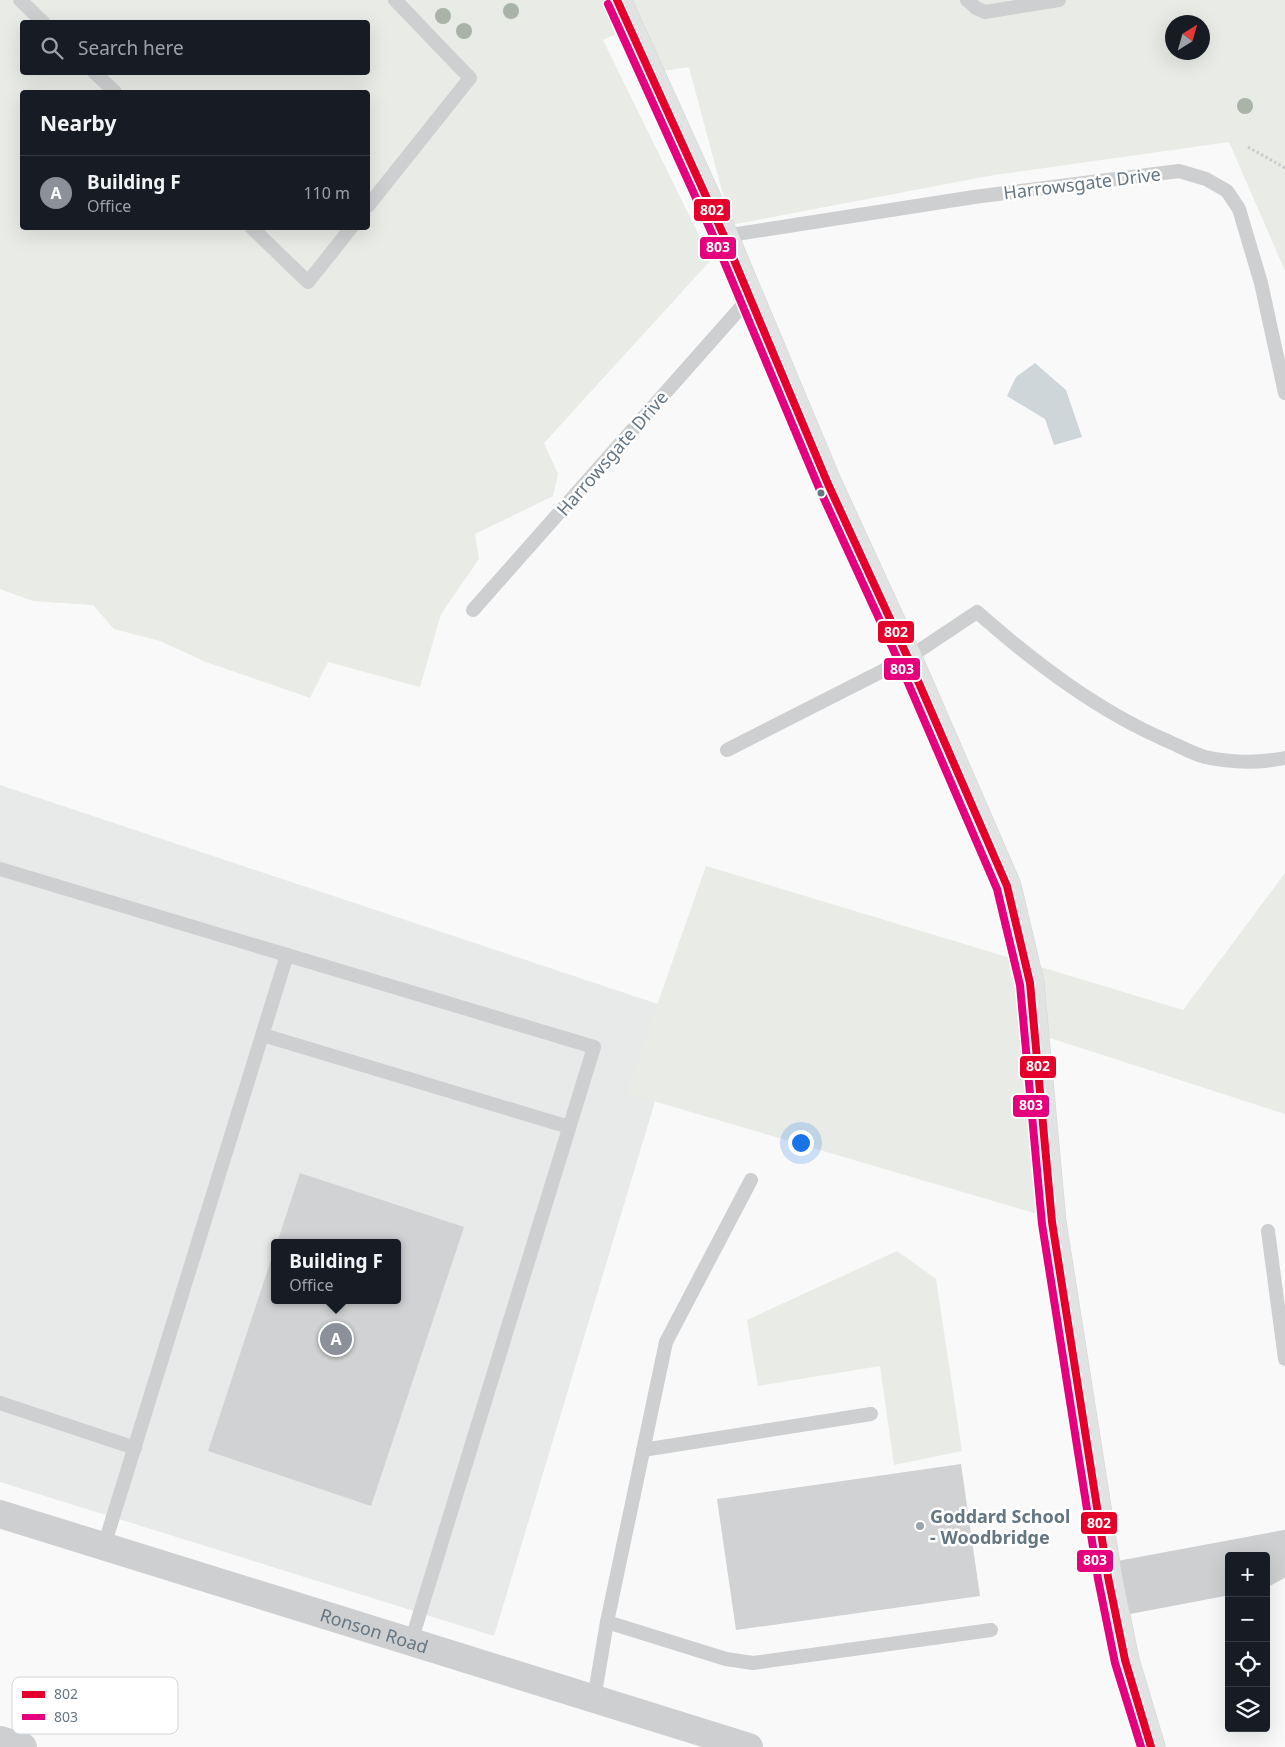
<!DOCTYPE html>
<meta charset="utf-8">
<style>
body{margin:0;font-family:"Noto Sans",sans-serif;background:#242831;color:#f1f3f6}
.controls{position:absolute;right:15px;bottom:15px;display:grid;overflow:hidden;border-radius:5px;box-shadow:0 5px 20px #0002}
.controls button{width:45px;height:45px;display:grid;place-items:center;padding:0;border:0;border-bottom:1px solid #363941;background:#171b24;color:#f1f3f6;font:25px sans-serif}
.compass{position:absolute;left:1165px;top:15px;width:45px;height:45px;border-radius:50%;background:#171b24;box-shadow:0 5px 20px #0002;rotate:37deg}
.you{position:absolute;left:800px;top:1142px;width:18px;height:18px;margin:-12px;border:4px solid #fff;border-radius:50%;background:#1a73e8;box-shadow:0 0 0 8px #1a73e833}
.badge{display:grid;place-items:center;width:32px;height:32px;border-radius:50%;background:#8c9099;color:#fff;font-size:16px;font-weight:700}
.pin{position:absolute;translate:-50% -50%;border:2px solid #fff;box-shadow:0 1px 5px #0006}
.popup{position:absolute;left:271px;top:1239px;width:130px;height:65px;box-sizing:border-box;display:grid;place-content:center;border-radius:5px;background:#171b24;filter:drop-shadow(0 1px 4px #0005);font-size:16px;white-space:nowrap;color:#9ea1a6}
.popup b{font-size:19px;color:#f1f3f6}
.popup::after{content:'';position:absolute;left:50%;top:100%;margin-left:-10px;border:10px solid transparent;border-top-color:#171b24}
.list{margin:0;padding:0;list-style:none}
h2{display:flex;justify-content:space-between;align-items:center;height:65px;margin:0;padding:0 20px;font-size:21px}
h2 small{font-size:16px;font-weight:400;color:#9ea1a6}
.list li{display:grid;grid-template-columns:32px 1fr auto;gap:15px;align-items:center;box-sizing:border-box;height:75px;padding:0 20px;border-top:1px solid #363941}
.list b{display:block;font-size:19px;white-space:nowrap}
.list p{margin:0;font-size:16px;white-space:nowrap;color:#9ea1a6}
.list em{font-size:16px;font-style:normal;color:#9ea1a6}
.icon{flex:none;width:28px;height:28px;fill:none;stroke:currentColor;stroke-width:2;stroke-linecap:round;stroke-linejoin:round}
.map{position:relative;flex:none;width:1285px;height:1747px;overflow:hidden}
.search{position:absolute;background:#171b24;box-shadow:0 5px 20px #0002;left:20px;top:20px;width:350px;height:55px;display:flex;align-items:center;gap:12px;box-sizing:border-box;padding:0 18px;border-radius:5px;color:#9ea1a6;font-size:19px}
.panel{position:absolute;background:#171b24;box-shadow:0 5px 20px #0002;left:20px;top:90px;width:350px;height:140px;border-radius:5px}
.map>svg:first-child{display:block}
</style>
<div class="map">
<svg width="1285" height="1747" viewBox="0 0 1285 1747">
<rect width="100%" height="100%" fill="#f9f9f9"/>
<path fill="#e8e9e9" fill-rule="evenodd" d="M0 785 682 1012 494 1636 0 1482ZM275 1243H397V1300H275Z"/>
<g fill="#e8ebe6" fill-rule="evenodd">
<path d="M0 0H1285V271L1229 142 994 175 731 225 689 67 648 73 623 31 603 40 711 260 544 443 558 474 553 496 475 534 479 559 441 614 420 687 328 662 310 698 206 662 160 641 114 629 93 605 33 601 0 589ZM22 22H368V72H22ZM1172 22H1202V52H1172ZM22 92H368V228H22Z"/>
<polygon points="706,866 1183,1010 1285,873 1285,1114 1019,1028 1044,1216 626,1093"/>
<polygon points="897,1251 936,1279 962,1451 894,1465 880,1366 758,1386 747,1320"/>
</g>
<polygon fill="#ced6d9" points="1035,363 1066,390 1082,437 1054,445 1045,419 1007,396 1016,377"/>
<g fill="#d0d2d3">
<polygon points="300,1173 464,1227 371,1506 208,1451 274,1251 275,1300 397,1300 397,1243 277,1243"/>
<polygon points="961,1464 980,1596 736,1630 717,1499"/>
</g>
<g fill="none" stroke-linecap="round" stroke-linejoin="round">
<defs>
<polyline id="secondary" points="617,0 724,236 828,484 908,658 1007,886 1030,983 1052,1222 1108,1577 1125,1660 1151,1747"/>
</defs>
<use href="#secondary" stroke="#d5d6d7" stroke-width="29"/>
<polyline stroke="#cbcccd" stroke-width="3" stroke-dasharray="2.5 2.5" stroke-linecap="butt" points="1248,147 1285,168"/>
<g stroke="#cecfd0" stroke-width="14">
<polyline points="20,0 43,22"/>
<polyline points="967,0 976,8 985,12 1059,0"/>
<polyline points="94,72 115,92"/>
<polyline points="368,206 470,78 395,0"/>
<polyline points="252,228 308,282 351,228"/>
<polyline points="724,236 974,197 1179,171 1206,179 1227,191 1239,209 1261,283 1285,393"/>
<polyline points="473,610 751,296"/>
<path d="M727 750 908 658 977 612C1035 663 1099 712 1170 742 1181 747 1194 754 1205 757 1232 763 1259 763 1285 758"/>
<polyline points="0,869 594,1047 411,1642"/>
<polyline points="263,1035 569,1127"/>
<polyline points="1268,1231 1285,1359"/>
<polyline points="0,1403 135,1448"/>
<polyline points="643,1450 871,1414"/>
<polyline points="104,1546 287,955"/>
<polyline points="607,1622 726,1659 753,1663 991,1630"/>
<polyline points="594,1699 607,1622 666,1342 751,1180"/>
</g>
<g stroke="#cecfd0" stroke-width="28">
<path id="s1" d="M0 1514 749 1747"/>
<polyline points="1266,1572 1285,1562"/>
<polyline points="1108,1577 1285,1544"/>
<polyline points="1113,1603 1229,1581"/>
<polyline points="0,1740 23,1747"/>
</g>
<use href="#secondary" stroke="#e1e2e2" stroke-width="28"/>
<defs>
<polyline id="bus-1" points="617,0 724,236 828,484 908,658 1007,886 1030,983 1052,1222 1108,1577 1125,1660 1151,1747"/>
<polyline id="bus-2" points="608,4 715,240 819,488 899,662 997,889 1020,985 1042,1224 1098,1579 1115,1663 1141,1747"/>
</defs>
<use href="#bus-1" stroke="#fff" stroke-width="11"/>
<use href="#bus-2" stroke="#fff" stroke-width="11"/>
<use href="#bus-1" stroke="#e4002b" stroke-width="8"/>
<use href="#bus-2" stroke="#e5007d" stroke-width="8"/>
</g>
<g fill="#a9b3a7">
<circle cx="511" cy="11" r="8"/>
<circle cx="443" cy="16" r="8"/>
<circle cx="464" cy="31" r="8"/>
<circle cx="1245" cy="106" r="8"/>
</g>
<circle fill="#657683" stroke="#fff" stroke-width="2" cx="821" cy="493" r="4.5"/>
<circle fill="#99a4ac" stroke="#fff" stroke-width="2" cx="920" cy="1526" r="5"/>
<g text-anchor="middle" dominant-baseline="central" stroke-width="5" stroke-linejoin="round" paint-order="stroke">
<g font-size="18" fill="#657683" stroke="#fff">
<text transform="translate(1082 183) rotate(-7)">Harrowsgate Drive</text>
<text transform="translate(612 453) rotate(-49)">Harrowsgate Drive</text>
<text stroke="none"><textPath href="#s1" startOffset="392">Ronson Road</textPath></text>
</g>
<g font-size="18" font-weight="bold" fill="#657683" stroke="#fff" text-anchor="start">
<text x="930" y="1516">Goddard School<tspan x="930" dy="21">- Woodbridge</tspan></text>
</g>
</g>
<rect x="12" y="1677" width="166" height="57" rx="8" fill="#fff" stroke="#d1d6da" stroke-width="1"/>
<rect x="22" y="1691" width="23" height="7" fill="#e4002b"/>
<rect x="22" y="1714" width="23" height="6" fill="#e5007d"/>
<g font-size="14" fill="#657683">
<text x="54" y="1699">802</text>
<text x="54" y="1722">803</text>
</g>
<g stroke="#fff" stroke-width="2">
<rect x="693" y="198" width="38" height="24" rx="5" fill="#e4002b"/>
<rect x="699" y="236" width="38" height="24" rx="5" fill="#e5007d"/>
<rect x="877" y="620" width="38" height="24" rx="5" fill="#e4002b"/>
<rect x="883" y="657" width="38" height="24" rx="5" fill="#e5007d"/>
<rect x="1019" y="1055" width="38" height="24" rx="5" fill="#e4002b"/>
<rect x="1012" y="1094" width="38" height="24" rx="5" fill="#e5007d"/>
<rect x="1080" y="1511" width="38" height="24" rx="5" fill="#e4002b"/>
<rect x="1076" y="1549" width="38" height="24" rx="5" fill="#e5007d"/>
</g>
<g font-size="14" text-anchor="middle" font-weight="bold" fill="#fff">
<text x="712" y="215">802</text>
<text x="718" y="252">803</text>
<text x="896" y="637">802</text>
<text x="902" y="674">803</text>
<text x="1038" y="1071">802</text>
<text x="1031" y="1110">803</text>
<text x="1099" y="1528">802</text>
<text x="1095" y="1565">803</text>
</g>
</svg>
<div class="controls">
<button>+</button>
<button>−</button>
<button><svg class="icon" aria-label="locate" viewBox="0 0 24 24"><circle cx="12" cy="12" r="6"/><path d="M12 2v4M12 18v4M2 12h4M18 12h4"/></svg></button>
<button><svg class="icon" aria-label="layers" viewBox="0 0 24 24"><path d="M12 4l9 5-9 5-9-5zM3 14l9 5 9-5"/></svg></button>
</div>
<svg class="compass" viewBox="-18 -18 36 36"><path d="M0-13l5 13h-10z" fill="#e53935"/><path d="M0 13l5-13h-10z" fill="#9ea1a6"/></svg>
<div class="you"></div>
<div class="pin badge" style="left:336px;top:1339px">A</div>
<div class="popup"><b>Building F</b>Office</div>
<div class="search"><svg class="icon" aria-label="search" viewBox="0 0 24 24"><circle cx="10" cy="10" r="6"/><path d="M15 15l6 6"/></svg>Search here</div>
<section class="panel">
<h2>Nearby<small></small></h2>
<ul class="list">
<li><span class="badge">A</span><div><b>Building F</b><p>Office</p></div><em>110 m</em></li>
</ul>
</section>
</div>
